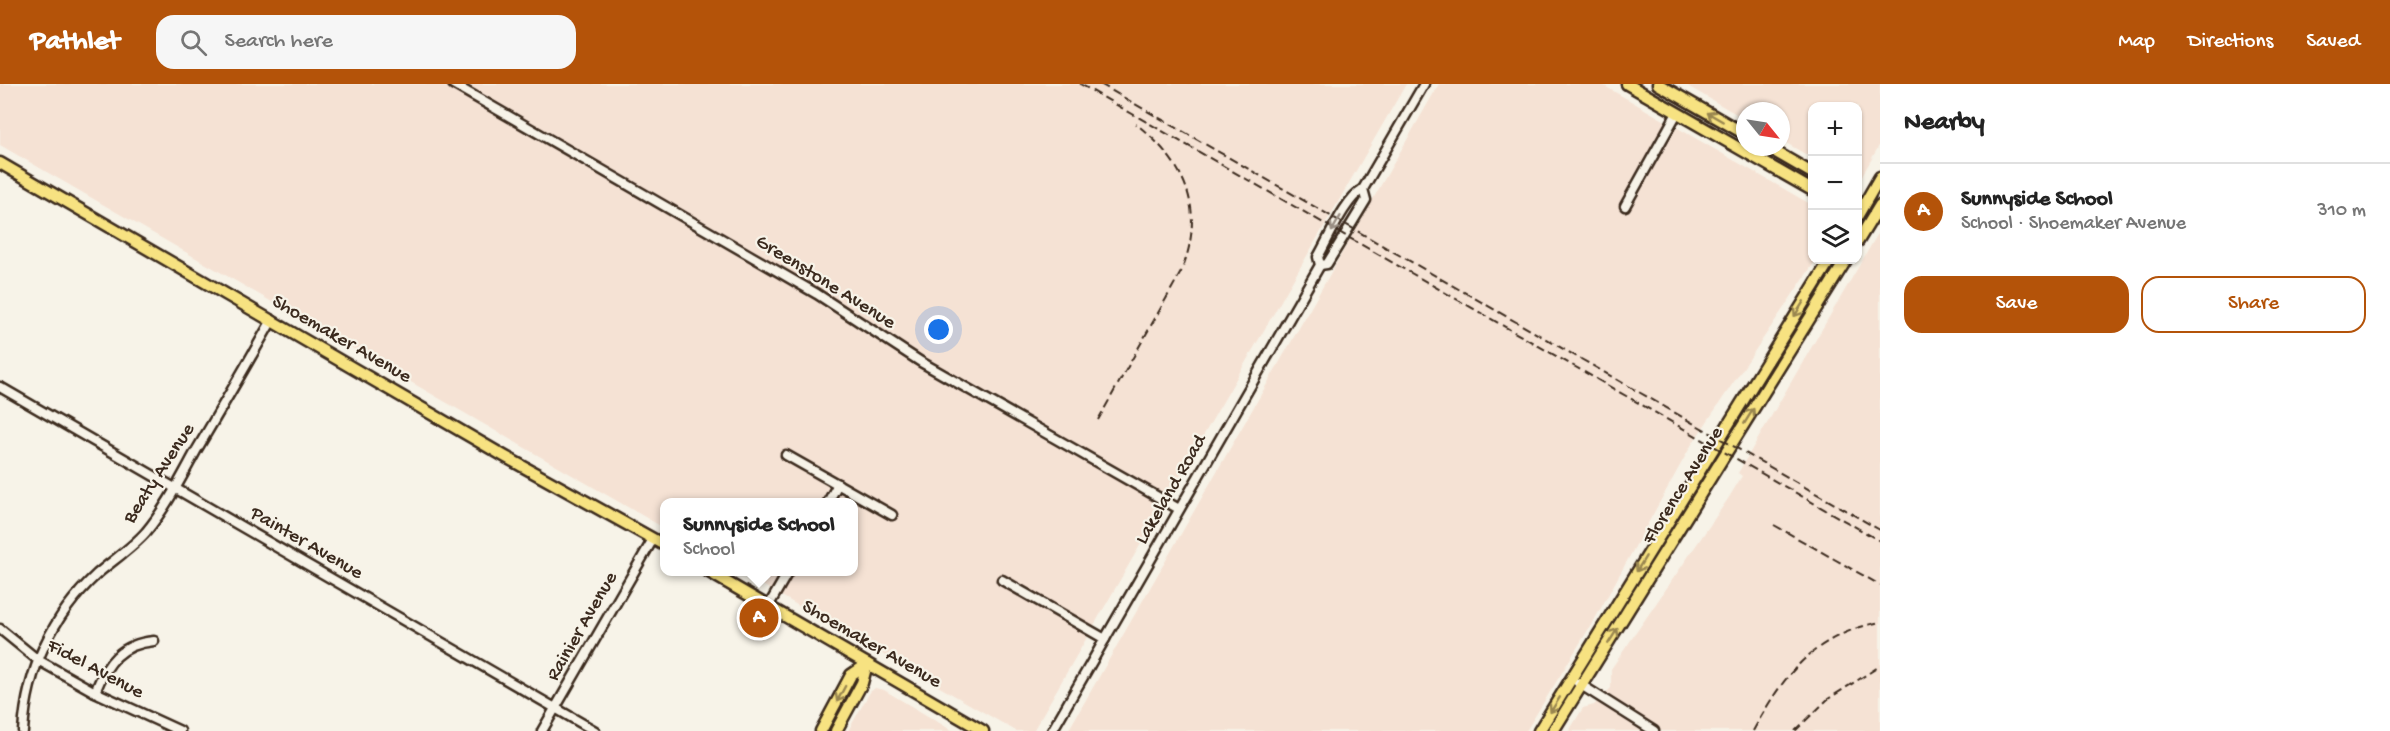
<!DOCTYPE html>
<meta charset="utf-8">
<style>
body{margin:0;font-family:"Gochi Hand",sans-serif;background:#f6f6f6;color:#222}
.controls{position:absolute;right:18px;top:18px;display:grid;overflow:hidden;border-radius:12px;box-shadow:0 2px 4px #0004}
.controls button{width:54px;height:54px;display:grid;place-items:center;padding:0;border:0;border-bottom:2px solid #e0e0e0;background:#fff;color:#222;font:30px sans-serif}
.compass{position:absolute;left:1736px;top:18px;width:54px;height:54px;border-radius:50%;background:#fff;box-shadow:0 2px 4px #0004;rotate:120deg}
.you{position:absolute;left:939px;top:246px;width:21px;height:21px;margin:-15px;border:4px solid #fff;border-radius:50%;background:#1a73e8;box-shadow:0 0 0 9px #1a73e833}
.badge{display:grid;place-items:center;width:39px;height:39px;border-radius:50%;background:#b45309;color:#fff;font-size:20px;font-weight:700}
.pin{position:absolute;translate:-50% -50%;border:3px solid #fff;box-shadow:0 2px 6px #0006}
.popup{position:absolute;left:660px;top:414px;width:198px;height:78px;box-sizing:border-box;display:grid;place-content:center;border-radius:12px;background:#fff;filter:drop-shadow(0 2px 4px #0005);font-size:20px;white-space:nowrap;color:#767676}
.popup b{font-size:22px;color:#222}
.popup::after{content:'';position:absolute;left:50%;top:100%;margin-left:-12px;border:12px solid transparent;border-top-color:#fff}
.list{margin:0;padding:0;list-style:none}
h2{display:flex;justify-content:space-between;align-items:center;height:78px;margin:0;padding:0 24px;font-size:26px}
h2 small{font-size:20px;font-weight:400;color:#767676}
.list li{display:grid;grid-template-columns:39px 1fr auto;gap:18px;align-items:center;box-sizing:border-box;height:96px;padding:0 24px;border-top:2px solid #e0e0e0}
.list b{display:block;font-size:22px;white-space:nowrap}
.list p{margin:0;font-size:20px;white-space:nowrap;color:#767676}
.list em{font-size:20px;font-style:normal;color:#767676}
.actions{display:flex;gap:12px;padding:18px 24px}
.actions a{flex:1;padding:14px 0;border:2px solid #b45309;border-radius:18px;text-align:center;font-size:21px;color:#b45309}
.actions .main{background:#b45309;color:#fff}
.icon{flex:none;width:33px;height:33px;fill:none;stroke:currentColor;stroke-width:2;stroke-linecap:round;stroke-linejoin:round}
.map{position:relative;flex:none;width:1880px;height:647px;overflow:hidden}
header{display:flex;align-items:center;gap:36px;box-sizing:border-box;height:84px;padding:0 30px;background:#b45309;color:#fff}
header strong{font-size:28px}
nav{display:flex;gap:33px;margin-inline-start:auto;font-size:21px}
.search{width:420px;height:54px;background:#f6f6f6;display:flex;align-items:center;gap:15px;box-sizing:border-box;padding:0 21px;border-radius:18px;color:#767676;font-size:22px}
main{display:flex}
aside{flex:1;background:#fff}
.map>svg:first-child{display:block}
</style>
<header>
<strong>Pathlet</strong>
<div class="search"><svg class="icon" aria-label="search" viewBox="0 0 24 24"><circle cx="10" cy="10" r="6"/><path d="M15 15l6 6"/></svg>Search here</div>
<nav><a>Map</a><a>Directions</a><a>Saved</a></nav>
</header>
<main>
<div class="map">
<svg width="1880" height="647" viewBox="0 0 1880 647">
<rect width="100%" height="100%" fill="#f7f3e8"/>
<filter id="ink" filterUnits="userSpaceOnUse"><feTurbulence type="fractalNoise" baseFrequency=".0167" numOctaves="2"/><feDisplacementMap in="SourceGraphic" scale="12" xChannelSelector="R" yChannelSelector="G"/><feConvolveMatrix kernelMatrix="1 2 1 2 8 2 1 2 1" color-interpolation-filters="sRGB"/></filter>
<g filter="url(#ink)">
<g fill="#f5e2d4">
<polygon points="0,0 1406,0 1033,647 1016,647 740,488 854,488 854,418 664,418 664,444 0,61"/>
<polygon points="1439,0 1601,0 1812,121 1812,176 1816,176 1692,360 1596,533 1526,647 1068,647"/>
<polygon points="1684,0 1880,0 1880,60 1858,99 1858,22 1812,22 1812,74 1781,56 1781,27 1745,27 1745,35"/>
<polygon points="1880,146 1880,647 1569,647 1583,624 1594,621 1611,604 1611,585 1728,415 1742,392 1738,389"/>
<polygon points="875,604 884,606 953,647 848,647 870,608"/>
</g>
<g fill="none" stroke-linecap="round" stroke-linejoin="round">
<defs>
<g id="minor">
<polyline points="453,0 817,210 921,278 1179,425"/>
<polyline points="1625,122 1677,29"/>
<polyline points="1320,181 1327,180 1366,116 1363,105"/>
<polyline points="0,303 595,647"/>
<polyline points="786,371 892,431"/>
<polyline points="828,418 838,400"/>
<polyline points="1002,496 1105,555"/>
<polyline points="769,521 788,488"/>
<polyline points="0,545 38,576 95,608 180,647"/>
<polyline points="1578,599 1654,647"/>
<path d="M95 608C107 578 121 560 154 557"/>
<path d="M23 647C27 586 52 532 97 490 113 476 132 464 146 448 166 424 181 394 196 367 222 323 247 280 272 236"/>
<polyline points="542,647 653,455"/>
<path d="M1052 647 1320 181 1318 173C1329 154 1345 115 1363 105L1424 0"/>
</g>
<g id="major">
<polyline points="1627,0 1812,106"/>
<polyline points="1658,0 1745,50"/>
<polyline points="1767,63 1812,89"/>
<polyline points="0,79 504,372 664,461"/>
<polyline points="1858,131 1880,93"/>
<polyline points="1858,157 1880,121"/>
<polyline points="709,488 983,647"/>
<polyline points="821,647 851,591 867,580"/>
<polyline points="836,647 862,599 867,580"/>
<polyline points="1539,647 1830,176"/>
<polyline points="1553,647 1846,176"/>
</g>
</defs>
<use href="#minor" stroke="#3b2a1e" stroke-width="13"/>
<use href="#major" stroke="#3b2a1e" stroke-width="15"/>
<use href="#minor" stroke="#f7f3e8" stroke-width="8"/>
<use href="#major" stroke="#f7e281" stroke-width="10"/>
<g stroke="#3b2a1e" stroke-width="2" stroke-dasharray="9 4.5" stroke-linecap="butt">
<polyline points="1080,0 1880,457"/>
<polyline points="1100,0 1880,446"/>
<path d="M1098 336 1181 188C1206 127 1187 80 1136 40"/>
<polyline points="1774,441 1880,501"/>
<path d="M1753 647C1784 590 1813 552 1880 538"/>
<polyline points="1795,647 1828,615 1880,582"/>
</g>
</g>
<defs><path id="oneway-shaft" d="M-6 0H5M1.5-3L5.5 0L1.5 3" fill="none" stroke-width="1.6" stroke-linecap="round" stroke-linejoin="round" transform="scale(1.5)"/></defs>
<g stroke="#998650">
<use href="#oneway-shaft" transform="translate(1715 33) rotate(-150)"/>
<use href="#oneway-shaft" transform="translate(1799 225) rotate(122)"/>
<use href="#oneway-shaft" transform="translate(1749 332) rotate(-58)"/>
<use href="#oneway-shaft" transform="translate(1641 480) rotate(121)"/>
<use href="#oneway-shaft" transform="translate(1613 552) rotate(-58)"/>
<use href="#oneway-shaft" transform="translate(841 610) rotate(118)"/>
<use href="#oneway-shaft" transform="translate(1555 621) rotate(122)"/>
</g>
<use stroke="#998e83" href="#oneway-shaft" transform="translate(1336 140) rotate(120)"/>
</g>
<g text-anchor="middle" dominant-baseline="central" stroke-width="4.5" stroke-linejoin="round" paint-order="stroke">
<g font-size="20" fill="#3b2a1e" stroke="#f7f3e8">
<text transform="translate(825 199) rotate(32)">Greenstone Avenue</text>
<text transform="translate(341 256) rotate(30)">Shoemaker Avenue</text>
<text transform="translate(160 390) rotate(-57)">Beaty Avenue</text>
<text transform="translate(1684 402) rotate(-58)">Florence Avenue</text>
<text transform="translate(1172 406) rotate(-60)">Lakeland Road</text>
<text transform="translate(306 460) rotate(30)">Painter Avenue</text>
<text transform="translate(583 543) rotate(-60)">Rainier Avenue</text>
<text transform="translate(871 561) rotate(30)">Shoemaker Avenue</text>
<text transform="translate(95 586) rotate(28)">Fidel Avenue</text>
</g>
</g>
</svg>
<div class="controls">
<button>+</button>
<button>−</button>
<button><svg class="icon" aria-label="layers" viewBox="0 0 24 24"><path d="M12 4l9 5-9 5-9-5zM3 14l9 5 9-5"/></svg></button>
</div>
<svg class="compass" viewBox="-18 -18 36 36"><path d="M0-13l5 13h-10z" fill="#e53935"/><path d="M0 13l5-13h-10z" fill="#767676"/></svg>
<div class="you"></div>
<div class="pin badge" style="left:759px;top:534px">A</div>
<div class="popup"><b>Sunnyside School</b>School</div>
</div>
<aside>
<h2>Nearby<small></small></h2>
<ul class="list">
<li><span class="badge">A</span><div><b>Sunnyside School</b><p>School · Shoemaker Avenue</p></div><em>310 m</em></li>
</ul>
<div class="actions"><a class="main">Save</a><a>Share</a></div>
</aside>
</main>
